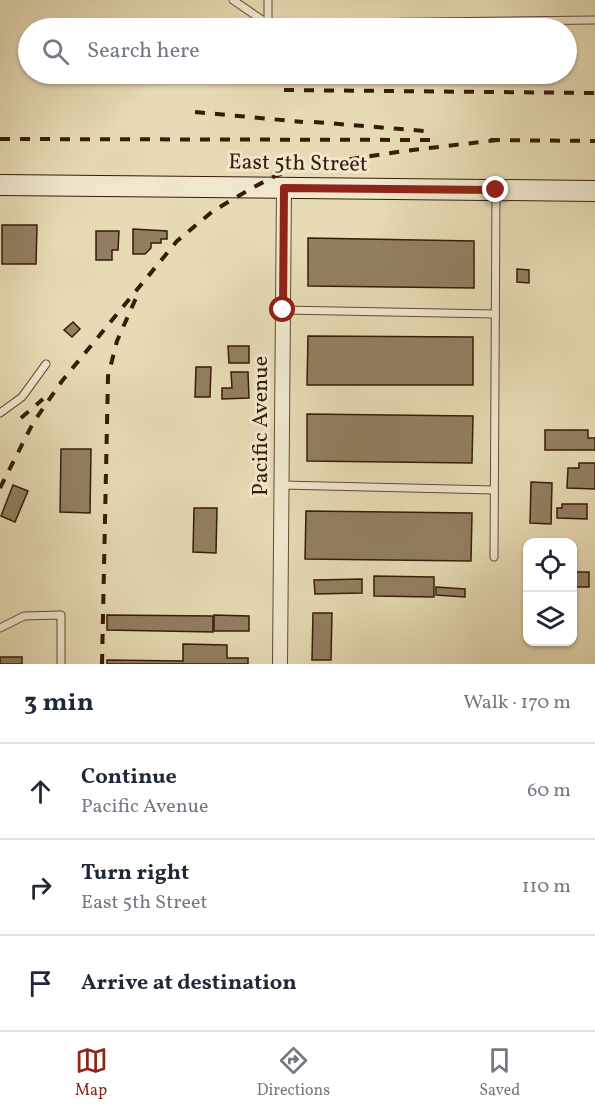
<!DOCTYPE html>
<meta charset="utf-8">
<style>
body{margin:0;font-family:Vollkorn,serif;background:#f2f2f3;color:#1f2937}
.controls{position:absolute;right:18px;bottom:18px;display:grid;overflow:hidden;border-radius:12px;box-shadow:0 2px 4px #0004}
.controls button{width:54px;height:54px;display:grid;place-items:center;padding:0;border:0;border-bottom:2px solid #e0e1e3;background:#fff;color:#1f2937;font:30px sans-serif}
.stop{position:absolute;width:18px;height:18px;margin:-14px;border:4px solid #8f2418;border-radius:50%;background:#fff}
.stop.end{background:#8f2418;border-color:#fff;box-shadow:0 2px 6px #0008}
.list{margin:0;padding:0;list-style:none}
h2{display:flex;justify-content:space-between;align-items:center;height:78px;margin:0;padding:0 24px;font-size:26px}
h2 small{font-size:20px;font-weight:400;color:#747a83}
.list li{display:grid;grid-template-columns:39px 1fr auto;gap:18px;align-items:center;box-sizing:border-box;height:96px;padding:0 24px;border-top:2px solid #e0e1e3}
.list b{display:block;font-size:22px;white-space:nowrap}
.list p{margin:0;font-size:20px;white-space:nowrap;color:#747a83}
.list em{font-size:20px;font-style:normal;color:#747a83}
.icon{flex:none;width:33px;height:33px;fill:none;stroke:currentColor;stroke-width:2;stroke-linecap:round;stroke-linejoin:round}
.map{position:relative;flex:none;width:595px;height:664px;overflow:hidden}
.search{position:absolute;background:#fff;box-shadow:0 2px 4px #0004;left:18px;right:18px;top:18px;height:66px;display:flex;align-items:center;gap:15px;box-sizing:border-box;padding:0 21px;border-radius:33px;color:#747a83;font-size:22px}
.sheet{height:366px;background:#fff}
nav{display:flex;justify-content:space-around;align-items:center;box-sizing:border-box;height:84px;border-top:2px solid #e0e1e3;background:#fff;font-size:16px;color:#747a83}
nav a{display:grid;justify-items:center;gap:3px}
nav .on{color:#8f2418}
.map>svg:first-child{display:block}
</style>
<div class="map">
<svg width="595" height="664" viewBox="0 0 595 664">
<rect width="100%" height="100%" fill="#e6dbb4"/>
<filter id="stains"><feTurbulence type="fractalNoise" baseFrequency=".00333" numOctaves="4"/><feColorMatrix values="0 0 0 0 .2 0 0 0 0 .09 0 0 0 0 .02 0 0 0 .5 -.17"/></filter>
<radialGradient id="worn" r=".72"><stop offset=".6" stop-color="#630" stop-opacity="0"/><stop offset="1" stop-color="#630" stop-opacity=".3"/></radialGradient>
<g fill="#927f61" stroke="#381b08" stroke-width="1.5">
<polygon points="2,225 37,225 36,264 2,264"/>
<polygon points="133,229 167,231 167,239 161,239 161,243 151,243 151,248 145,254 133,254"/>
<polygon points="96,231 119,231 118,250 112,250 112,260 96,260"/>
<polygon points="308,238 474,241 474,288 308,286"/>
<polygon points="517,269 529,270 529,283 517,282"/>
<polygon points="73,322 80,329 72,337 64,330"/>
<polygon points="308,336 473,337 473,385 307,385"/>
<polygon points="228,346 249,346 249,363 229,363"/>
<polygon points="196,367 211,367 210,397 195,397"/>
<polygon points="231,372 248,372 249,398 222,399 222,388 232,388"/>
<polygon points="307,414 473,416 472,463 307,461"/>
<polygon points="545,430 588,430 588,438 595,438 595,450 545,450"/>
<polygon points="61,449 91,449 90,513 60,512"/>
<polygon points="579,463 595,463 595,489 567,488 568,468 579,468"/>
<polygon points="531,482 552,483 551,524 530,523"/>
<polygon points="13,485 28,491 15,522 1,516"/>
<polygon points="562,504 587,504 587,519 557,518 557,508 562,508"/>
<polygon points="194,508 217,508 216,553 193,552"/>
<polygon points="306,511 472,513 471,561 305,559"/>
<rect x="572" y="572" width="17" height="15"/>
<polygon points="374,576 434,577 434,597 374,596"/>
<polygon points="362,579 362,593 315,594 314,580"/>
<polygon points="436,587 465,589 465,597 436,595"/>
<polygon points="313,613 332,613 331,660 312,660"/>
<polygon points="107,615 213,616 213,632 107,630"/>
<polygon points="214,615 249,616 249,631 214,631"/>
<polygon points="183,644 227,645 227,658 248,658 248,664 107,664 107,660 183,661"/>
<rect x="0" y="657" width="22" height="7"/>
</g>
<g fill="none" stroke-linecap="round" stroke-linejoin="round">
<defs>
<g id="lane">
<polyline points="233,0 268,24"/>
<polyline points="268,0 268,24 595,20"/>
<polyline points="283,310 495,314"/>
<polyline points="0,413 22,397 46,364"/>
<polyline points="282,485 494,490"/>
<polyline points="494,557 496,193"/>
<polyline points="0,628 24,616 61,615 61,664"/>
</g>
<polyline id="street" points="280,664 284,188"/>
<polyline id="secondary" points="0,185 595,191"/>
</defs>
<use href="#lane" stroke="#644b33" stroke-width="9"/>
<use href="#street" stroke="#644b33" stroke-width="16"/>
<use href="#secondary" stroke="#381b08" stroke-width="22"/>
<use href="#lane" stroke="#efe8ce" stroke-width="7"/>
<use href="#street" stroke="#efe8ce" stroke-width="14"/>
<use href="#secondary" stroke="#efe8ce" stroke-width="20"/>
<g stroke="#381b08" stroke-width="4" stroke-dasharray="10 10" stroke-linecap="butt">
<polyline points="284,90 595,93"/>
<polyline points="195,112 303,122"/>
<polyline points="314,122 425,131"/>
<polyline points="0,139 436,140"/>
<polyline points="490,140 595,141"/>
<polyline points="21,418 43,399"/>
<polyline points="0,488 33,423 62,381 177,241 213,211 252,188 275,176 305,166 404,151 498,140"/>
<polyline points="102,664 108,376 117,341 136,298"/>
</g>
</g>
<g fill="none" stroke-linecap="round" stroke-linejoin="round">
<polyline stroke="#8f2418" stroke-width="8" points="283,310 284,188 496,190"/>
</g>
<g text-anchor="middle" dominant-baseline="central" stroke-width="6" stroke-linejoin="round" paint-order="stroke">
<g font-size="22" fill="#381b08" stroke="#efe8ce">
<text transform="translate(298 164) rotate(1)">East 5th Street</text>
<text transform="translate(261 426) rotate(-90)">Pacific Avenue</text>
</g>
</g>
<rect width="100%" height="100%" filter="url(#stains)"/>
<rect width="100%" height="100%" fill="url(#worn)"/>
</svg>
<div class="controls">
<button><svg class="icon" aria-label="locate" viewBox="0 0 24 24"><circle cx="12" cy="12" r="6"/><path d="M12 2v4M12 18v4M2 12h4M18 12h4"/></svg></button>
<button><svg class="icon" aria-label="layers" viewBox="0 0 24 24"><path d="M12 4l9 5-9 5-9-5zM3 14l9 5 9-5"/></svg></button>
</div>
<div class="stop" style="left:283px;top:310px"></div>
<div class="stop end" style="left:496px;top:190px"></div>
<div class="search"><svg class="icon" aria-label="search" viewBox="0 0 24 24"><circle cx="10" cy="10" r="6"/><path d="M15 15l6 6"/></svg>Search here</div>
</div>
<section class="sheet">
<h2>3 min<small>Walk · 170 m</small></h2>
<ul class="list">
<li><svg class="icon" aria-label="ahead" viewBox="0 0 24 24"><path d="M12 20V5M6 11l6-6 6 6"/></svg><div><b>Continue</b><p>Pacific Avenue</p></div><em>60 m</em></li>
<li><svg class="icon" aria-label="right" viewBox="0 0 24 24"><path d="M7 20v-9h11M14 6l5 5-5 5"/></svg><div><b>Turn right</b><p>East 5th Street</p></div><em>110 m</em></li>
<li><svg class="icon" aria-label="arrive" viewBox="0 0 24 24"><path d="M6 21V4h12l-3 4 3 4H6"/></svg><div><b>Arrive at destination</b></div></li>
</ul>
</section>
<nav>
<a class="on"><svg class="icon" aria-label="map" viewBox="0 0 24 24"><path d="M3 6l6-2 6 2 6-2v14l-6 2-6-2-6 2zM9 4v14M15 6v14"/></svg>Map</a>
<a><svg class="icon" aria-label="directions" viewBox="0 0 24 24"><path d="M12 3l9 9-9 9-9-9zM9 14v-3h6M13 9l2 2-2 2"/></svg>Directions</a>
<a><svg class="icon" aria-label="saved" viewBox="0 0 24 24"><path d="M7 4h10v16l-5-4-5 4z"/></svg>Saved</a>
</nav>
